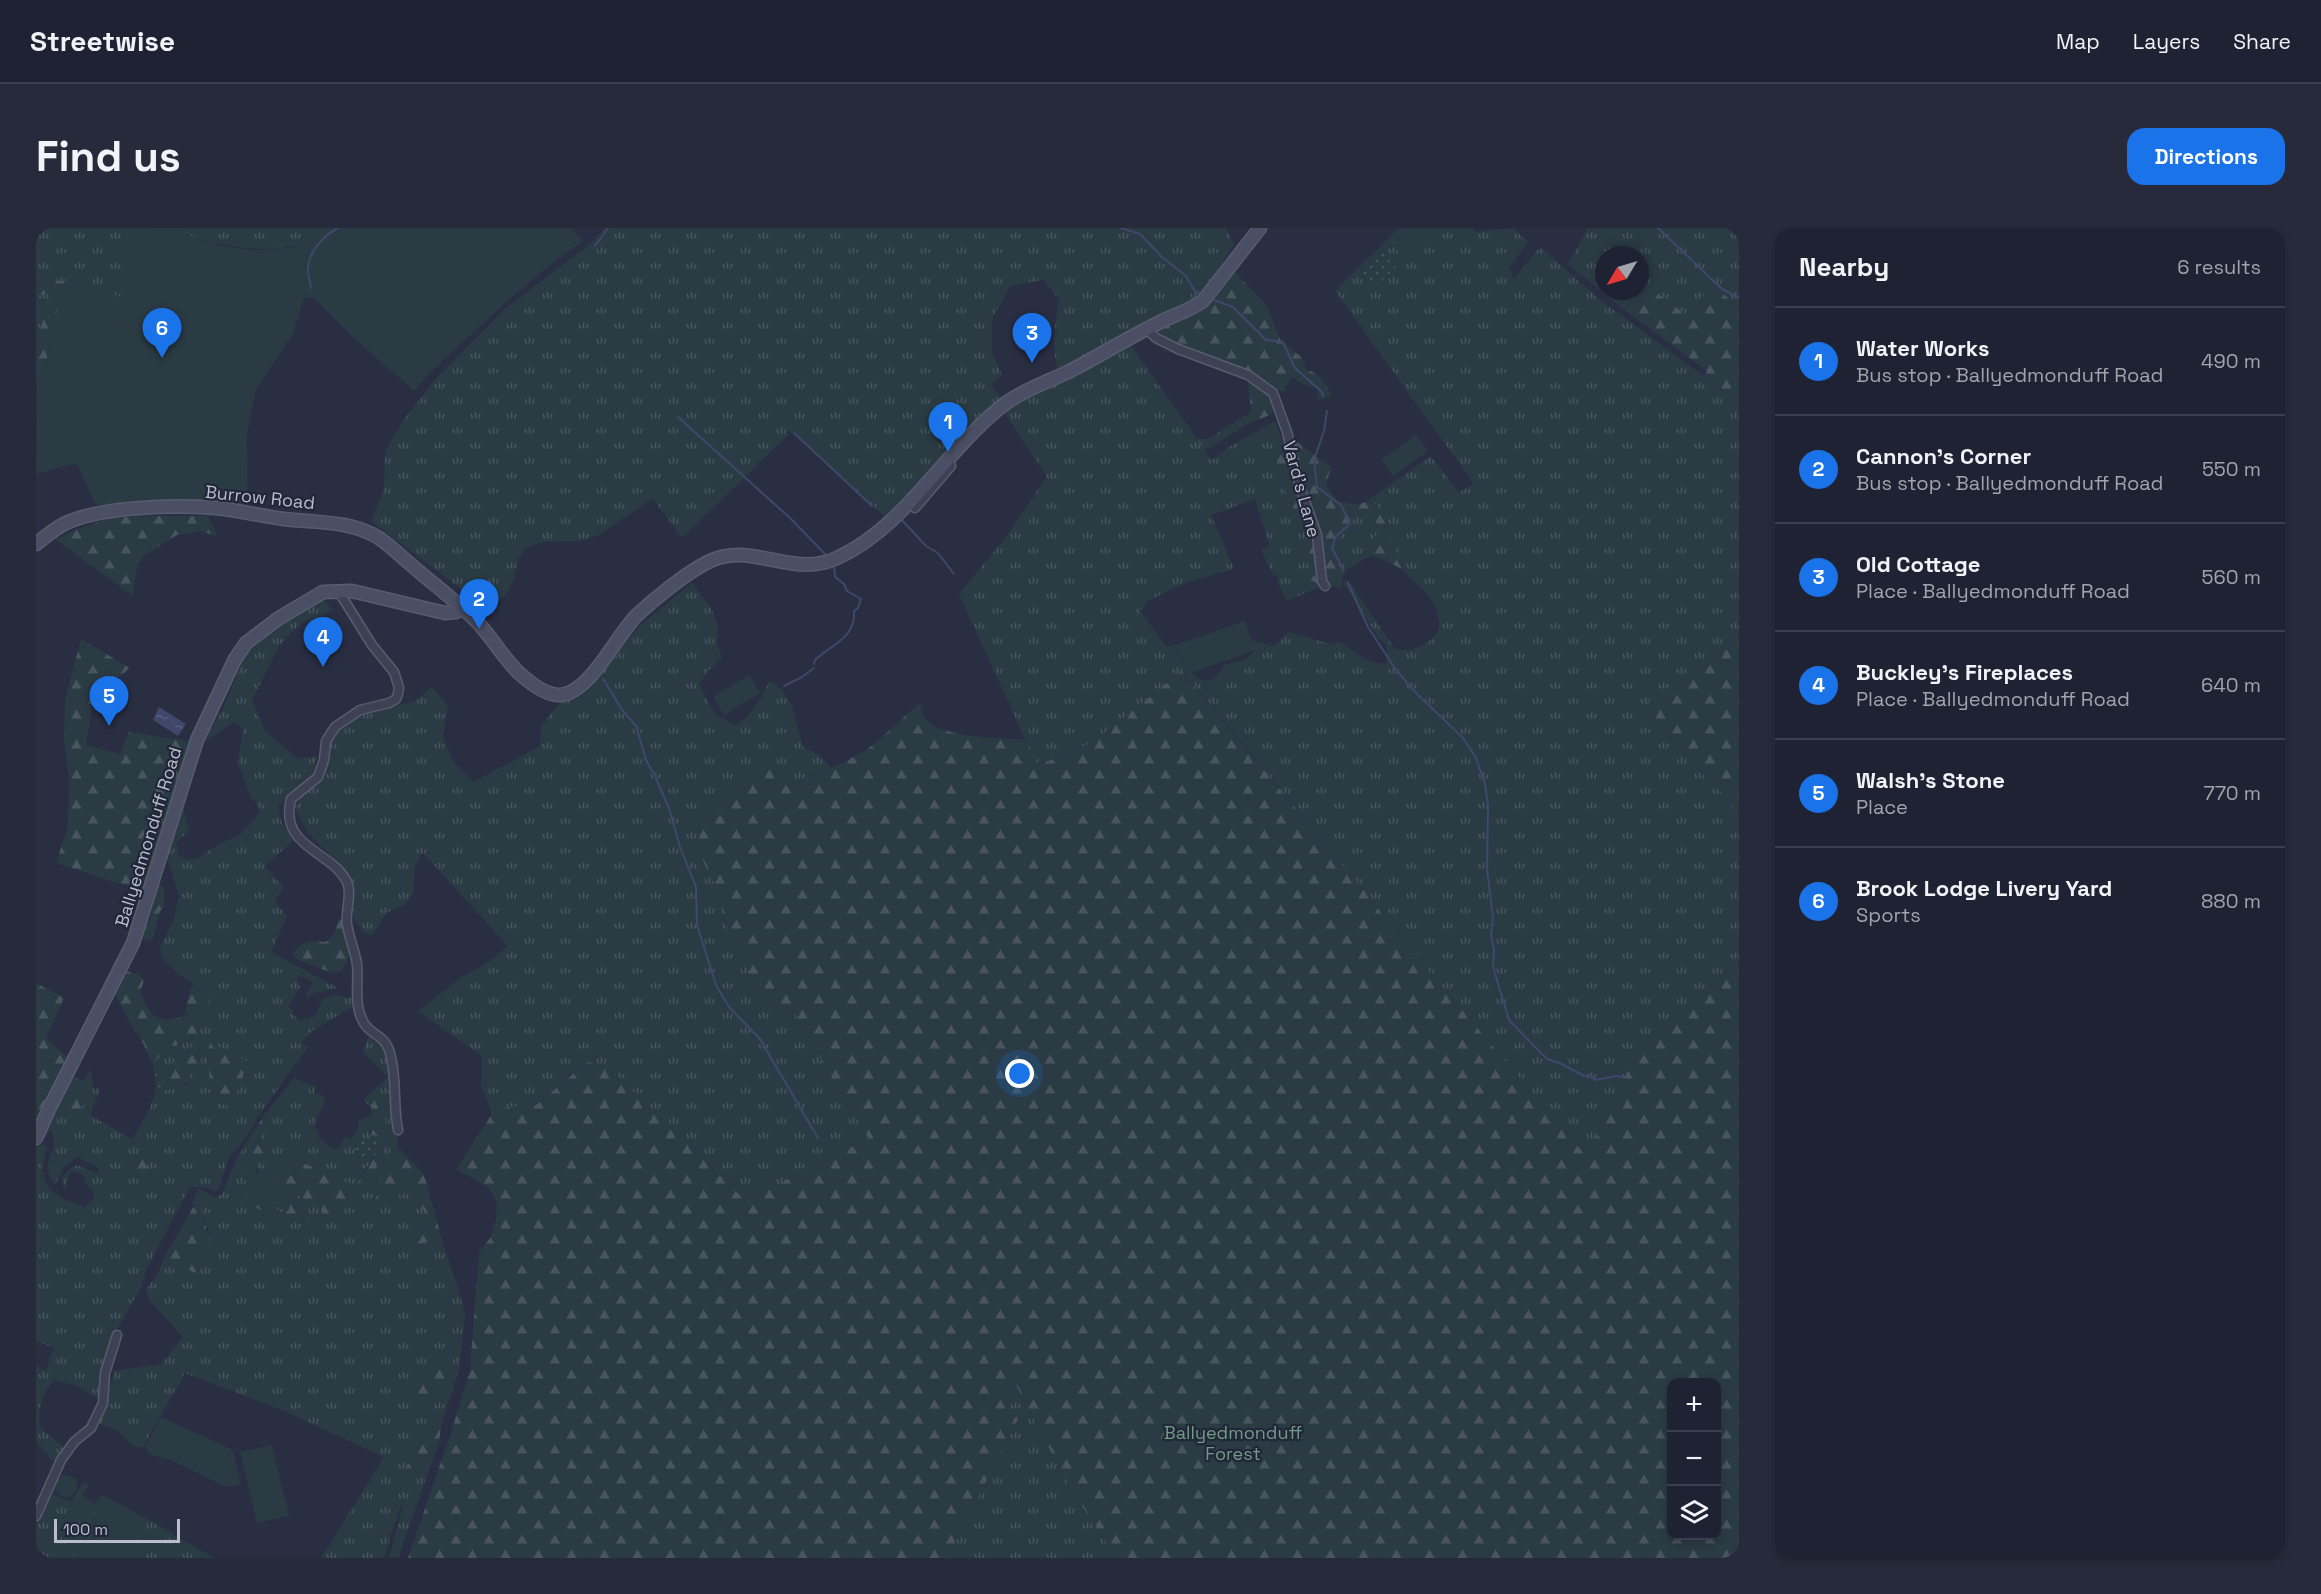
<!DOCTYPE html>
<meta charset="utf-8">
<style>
body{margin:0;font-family:"Space Grotesk",sans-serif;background:#272a3a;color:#f1f3f6}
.controls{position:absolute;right:18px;bottom:18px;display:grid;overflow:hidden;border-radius:12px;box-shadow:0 3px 9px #0003}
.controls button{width:54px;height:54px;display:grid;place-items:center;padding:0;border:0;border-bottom:2px solid #3c3f4d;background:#1f2232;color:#f1f3f6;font:30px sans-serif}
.compass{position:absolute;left:1559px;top:18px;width:54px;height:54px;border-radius:50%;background:#1f2232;box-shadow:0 3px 9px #0003;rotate:232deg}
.scale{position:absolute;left:18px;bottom:15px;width:126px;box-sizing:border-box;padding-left:6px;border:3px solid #babdcc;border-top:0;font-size:16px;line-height:21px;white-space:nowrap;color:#babdcc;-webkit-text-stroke:4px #212638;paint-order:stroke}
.you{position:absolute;left:984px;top:846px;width:21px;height:21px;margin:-15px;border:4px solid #fff;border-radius:50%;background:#1a73e8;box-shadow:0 0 0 9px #1a73e833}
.badge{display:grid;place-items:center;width:39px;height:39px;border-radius:50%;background:#1a73e8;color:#fff;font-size:20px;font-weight:700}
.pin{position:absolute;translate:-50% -50px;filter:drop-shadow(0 2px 3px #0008)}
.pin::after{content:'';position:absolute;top:32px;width:21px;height:18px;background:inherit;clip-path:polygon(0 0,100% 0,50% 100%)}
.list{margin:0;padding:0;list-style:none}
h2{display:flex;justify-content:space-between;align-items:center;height:78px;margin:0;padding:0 24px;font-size:26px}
h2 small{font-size:20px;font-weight:400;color:#a1a4ac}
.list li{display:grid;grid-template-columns:39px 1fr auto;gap:18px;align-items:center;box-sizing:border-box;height:108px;padding:0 24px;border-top:2px solid #3c3f4d}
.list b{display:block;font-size:22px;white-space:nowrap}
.list p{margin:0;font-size:20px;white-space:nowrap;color:#a1a4ac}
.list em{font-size:20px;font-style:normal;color:#a1a4ac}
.icon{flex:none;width:33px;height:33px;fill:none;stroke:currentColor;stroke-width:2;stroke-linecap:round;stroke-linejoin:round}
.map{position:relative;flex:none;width:1703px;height:1330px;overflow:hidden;border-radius:18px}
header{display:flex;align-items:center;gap:36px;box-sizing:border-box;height:84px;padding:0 30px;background:#1f2232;border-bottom:2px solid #3c3f4d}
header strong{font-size:28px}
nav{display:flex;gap:33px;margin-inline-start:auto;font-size:21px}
.intro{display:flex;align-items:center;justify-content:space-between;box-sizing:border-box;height:144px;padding:0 36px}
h1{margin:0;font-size:42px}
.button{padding:15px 27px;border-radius:18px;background:#1a73e8;color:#fff;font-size:21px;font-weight:700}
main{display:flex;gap:36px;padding:0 36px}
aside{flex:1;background:#1f2232;border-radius:18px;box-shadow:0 3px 9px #0003}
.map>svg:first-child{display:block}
</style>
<header>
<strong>Streetwise</strong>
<nav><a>Map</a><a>Layers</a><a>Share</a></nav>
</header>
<div class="intro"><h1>Find us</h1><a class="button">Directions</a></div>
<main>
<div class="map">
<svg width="1703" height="1330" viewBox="0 0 1703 1330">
<defs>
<pattern id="grass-tufts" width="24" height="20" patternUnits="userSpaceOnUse" patternTransform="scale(1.5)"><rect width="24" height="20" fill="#2b3b44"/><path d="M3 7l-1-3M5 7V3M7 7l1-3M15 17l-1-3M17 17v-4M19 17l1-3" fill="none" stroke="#48555e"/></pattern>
<pattern id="forest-firs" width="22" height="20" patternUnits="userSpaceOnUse" patternTransform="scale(1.5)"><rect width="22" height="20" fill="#2b3b44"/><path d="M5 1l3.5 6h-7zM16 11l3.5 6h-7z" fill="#48555e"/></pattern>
<pattern id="park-dots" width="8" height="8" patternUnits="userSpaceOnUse" patternTransform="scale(1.5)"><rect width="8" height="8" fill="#2b3b44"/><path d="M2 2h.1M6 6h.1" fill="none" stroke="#48555e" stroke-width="1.8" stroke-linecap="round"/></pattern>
<pattern id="water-ripples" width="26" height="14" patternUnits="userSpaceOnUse" patternTransform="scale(1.5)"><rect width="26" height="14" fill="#3f476b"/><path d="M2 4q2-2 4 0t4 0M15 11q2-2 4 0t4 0" fill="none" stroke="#59607f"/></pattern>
</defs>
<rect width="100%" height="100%" fill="#292e43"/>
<g fill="url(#grass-tufts)" fill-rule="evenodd">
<path d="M0 0H307C263 27 212 24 164 12L76 276 60 277 41 235 85 70 29 53 19 52 0 55Z"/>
<path d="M569 0H1190L1198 16C1175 49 1175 71 1132 84L1022 142C1015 119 1019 96 1023 72L1008 52 974 58 956 91V125L966 147 955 157 968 173 851 291 761 207 749 202 753 206 646 310 617 271 563 307 543 313 507 314 489 320 481 335 478 350 470 367 445 386C433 384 425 373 425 361L335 293 348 261 349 224 367 193 397 154 469 81 554 16Z"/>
<path d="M1363 0H1436L1440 4 1477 0 1492 14 1473 40 1476 43 1475 47 1478 51 1504 19 1563 71 1703 174V404L1684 425 1606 478 1643 521 1685 564 1703 588V732L1699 739 1624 799 1593 841 1551 929 1359 703 1330 665 1147 443 1056 515 1001 537 923 366 965 315 1011 249 968 184 999 164 1094 116 1176 232 1193 219 1239 193 1244 206 1255 276 1269 289 1283 359 1251 373 1240 351 1243 350 1241 347 1238 348 1225 322 1234 319 1219 271 1175 287 1198 341 1155 353 1136 361 1112 373 1104 383 1131 419 1136 418C1149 437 1169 474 1188 437 1207 432 1215 433 1222 414L1238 418 1253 404 1294 416 1304 414C1318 422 1335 441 1351 434V417L1344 412 1307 354 1312 352 1359 421C1377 425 1394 417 1403 401 1405 370 1384 362 1367 342 1360 333 1354 305 1350 293L1334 328 1308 343 1292 327 1294 299 1395 228 1423 264 1438 256 1299 63Z"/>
<path d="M1552 0H1703V80L1677 56 1652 88 1619 64 1586 80 1532 36ZM1568 27H1604V63H1568Z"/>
<polygon points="13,65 0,123 0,67"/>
<path d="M656 355 676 382 682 398 681 416 686 430 673 442 663 456 678 485 699 497C714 491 726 467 734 453L746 461 756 478 767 519 783 527 795 540 756 555 735 528 662 598 663 619 682 663 689 696 750 778 757 783 812 878 835 910 710 973 572 839 552 834 499 877 467 880 462 886H456L445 857 446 828 382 783 423 751 451 735 472 718 387 625 379 637 377 666 368 677 350 685 336 707 328 704 318 692 316 662 313 649 306 639 271 604 259 579 263 571 279 557 287 545 293 514 309 495 320 487 380 473 396 459 412 478 407 508 417 534 438 554 504 518 505 498 518 481 524 475 539 472 554 461 582 419 602 399Z"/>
<path d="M287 371 297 383 265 395 243 418 216 472 229 503 261 530 281 529 276 549 242 578 246 595 257 613 229 638 247 659 239 674 251 688 235 724 302 760 278 765 272 770 269 767 277 756 275 752 263 748 260 750 264 759 252 779 258 783 256 786 265 793 269 789 273 791 274 788 278 790 286 772 296 767 316 770V779L276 803 266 815 272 819 223 887 209 911 196 926 191 935 183 961 180 964 167 959H154L110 1042 106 1058 76 1110 64 1172 39 1157 19 1152C6 1162 1 1184 4 1200L27 1218 22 1232H16L0 1213V1137L8 1142 12 1140 13 1130 19 1120 0 1113V921L2 915 11 919C10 924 8 929 7 933 4 964 25 970 49 979L57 971 58 963 48 955 50 952 48 947 37 943 33 945 30 960 27 959C24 947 31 942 41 937L63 946 62 940 41 929 27 940 20 956 17 955C10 942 11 932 18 920L16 900 8 910 7 909 15 883 45 861 33 865 29 871 22 872 34 847 47 853 55 841 57 860 64 861 54 887 96 911C106 894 118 878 120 858L125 861C135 855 140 851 151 858L156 851 151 847 165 834 161 823 162 813 135 838 119 849 117 836 124 828 127 816 147 806 174 768 143 746 126 730 124 720 138 691 143 667 131 628 146 575 153 603 140 615 143 629 159 632 183 616 204 607 225 583 214 567 202 535 207 500 198 494 168 514 187 480 208 430 229 407Z"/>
<path d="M333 807C336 808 340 808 342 811 356 823 361 904 363 925L348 939 345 944 346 960 341 966 349 972 357 965 362 966 367 959 364 955 369 940H373C380 952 376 966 381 978H386L393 997V1002L366 1005 383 1018 390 1014 398 1016 401 1022H409L423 1062 429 1086 423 1144 406 1193 402 1192C385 1203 383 1223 370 1239L384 1245 400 1214H403L362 1330H353L367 1277 363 1282 348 1330H285L348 1229 251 1184 149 1145 107 1219C95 1221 92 1211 84 1205 78 1200 69 1198 62 1195L79 1143 125 1136 147 1109 113 1072 110 1062 122 1045 128 1030 160 1044 173 1005 165 981 159 976 156 978 161 962 164 961 180 969 186 966 201 930 212 912 215 913 217 932 205 945 222 946 221 935 234 922 220 915 226 909 234 885 231 884 258 850 280 859 278 865 288 868V873H290L281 889 279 901 283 904 282 908C287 914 295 921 302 921L309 909 315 911 323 898V892L337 887 333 902 336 908 320 914 319 930H337L321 955C351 924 356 922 345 878L338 873 335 879 327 872 352 849 327 824ZM253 929 303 950 318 960 300 976H293L288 990 285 982 262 967C260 979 269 984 279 989L275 993 257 992 208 973 228 960 234 976 246 985 252 983 254 975 251 970 241 964 238 950 250 949 258 946Z"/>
<polygon points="980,1157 1034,1260 1081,1330 911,1330 982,1191 969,1170"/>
<polygon points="13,1265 62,1285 38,1330 0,1330 0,1295"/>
<polygon points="110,1290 178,1330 93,1330"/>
</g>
<g fill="url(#forest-firs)" fill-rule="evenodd">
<path d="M1195 40 1231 78 1245 113 1264 128 1268 134 1270 142C1284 144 1289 156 1296 168L1281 171 1282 161 1267 156 1256 149 1247 164 1211 145 1144 118 1120 102 1119 100 1155 87 1167 79Z"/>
<polygon points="19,52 29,53 6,153 0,155 0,123 13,65 0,68 0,55"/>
<polygon points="1677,56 1703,80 1703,174 1668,148 1671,143 1586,80 1619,64 1652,88"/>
<path d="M1212 153C1226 160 1237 169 1236 186L1210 197 1173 221H1168L1161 211H1172L1215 184Z"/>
<path d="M1252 207 1295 239 1290 257 1301 273C1315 276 1325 279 1336 270L1350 292 1366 341 1339 328H1334L1335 314 1344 301 1334 284C1321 286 1308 296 1304 309L1296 314 1297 320 1292 328 1308 343 1305 360 1289 358 1274 352 1270 294 1264 284 1253 280C1248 257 1236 235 1241 211Z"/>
<polygon points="116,288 172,288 181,308 164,303 141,307 109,327 101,337 97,368 19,311 47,299 76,290"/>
<polygon points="1703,404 1703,588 1685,564 1643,521 1606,478 1684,425"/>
<path d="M45 411 94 440 57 471 50 517 84 526 93 504 152 513C138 564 120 612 107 663L20 635 32 598 33 549 28 513 29 472Z"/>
<path d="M1146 443 1330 665 1359 703 1551 929 1593 841 1624 799 1699 739 1703 732V1330H1081L1034 1260 980 1157 969 1170 982 1191 911 1330H372L414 1208 434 1142 443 1024 455 1009 460 991 461 975 453 960 420 941 456 886H462L467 880 500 877 552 834 572 839 710 973 834 910 812 878 757 783 750 778 737 777C721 763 698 716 690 696 686 686 685 675 682 664 675 644 655 621 662 598L735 528 757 555C783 545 811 535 834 519 852 506 866 488 884 476 885 480 886 486 888 489 902 511 968 510 991 512L1002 537 1056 515ZM1636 1154H1680V1308H1636Z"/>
<polygon points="123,655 128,659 128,679 124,683 117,711 113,713 105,710 113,693"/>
<path d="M303 691H306L315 725C310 731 310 737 306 743L296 745 260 731 257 726C266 713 274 712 290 714L298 707Z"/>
<path d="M90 743 102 746 108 752 104 764C108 769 109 776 113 782 120 794 138 793 149 787L154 760 158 757 175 768 162 807H142L141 818 127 816 124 828 117 836 103 807 99 804 79 766Z"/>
<polygon points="0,755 28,770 10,810 34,832 0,894"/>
<polygon points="160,811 162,812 162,828 168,838 164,843 152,847 156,851 155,857 139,853 137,860 131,863 120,858 119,849 143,830 144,824 153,823"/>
<polygon points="175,814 212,834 196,878 184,876 181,869 180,858 174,853 171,824"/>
<polygon points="45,861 50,865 52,872 41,885 37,887 33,884 22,887 15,883 22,872 29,871 33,865"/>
<path d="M338 873H341C360 898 350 944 321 956L345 919 338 907 336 908 333 896 336 891 335 879Z"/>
<path d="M230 884 234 885C235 898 228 907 220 915L235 922 221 935 220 950 214 954 208 952 205 949V945L217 932 215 913 212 912Z"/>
<polygon points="111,920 113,925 111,939 115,944 116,954 94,938 94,926 101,926 105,921"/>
<path d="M363 920 385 943 390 953 409 1022H401L397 1016 390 1014 376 1021 370 1020 365 1012 366 1005 393 1002V997L386 978H381C376 966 380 952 373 940H369C363 951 367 955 369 966L365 968 357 965 349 972 347 981 338 980 336 975 346 960 345 944 348 938 363 925Z"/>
<path d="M253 929 303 950 318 959 316 968 308 978 293 976 296 990 292 993 288 990 285 982 262 967C258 981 273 983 280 991L275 993 257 992 254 998 208 973 216 959 222 956 228 960 234 976 246 985 252 983 254 975 251 970 241 964 235 953 238 950 250 949 258 946V943L252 936Z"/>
<polygon points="159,976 165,981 174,1014 159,1045 128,1030"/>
<path d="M407 1134 413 1138C416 1156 409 1166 396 1178L386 1177C376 1164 372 1154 384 1140H390L393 1143 399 1144 401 1138Z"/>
<path d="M403 1192 406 1193 403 1214H400L384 1245 370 1239C383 1223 384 1203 403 1192Z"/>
</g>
<g fill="url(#park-dots)">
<polygon points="1345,23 1360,40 1339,58 1325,43"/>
<polygon points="338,907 345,910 345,919 337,930 319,930 320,914"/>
</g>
<g fill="#2b3b44">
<path d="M89 0C101 0 134 0 144 1 151 3 157 10 164 12 210 27 265 26 307 0H534L547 13C504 43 465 78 427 114 410 130 392 145 378 163L317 109 277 69 268 70 256 108 220 161 211 207 212 282 164 273 60 277 41 235 0 246 1 154 6 153 14 118 12 117 29 53 85 69Z"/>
<polygon points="1371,0 1400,0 1369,30 1355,16"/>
<polygon points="1380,207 1392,223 1357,248 1345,232"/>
<polygon points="1209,393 1215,411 1222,414 1219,422 1155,445 1136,418"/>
<polygon points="713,447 724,465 688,487 677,469"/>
<polygon points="125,1189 197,1222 205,1257 190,1259 135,1232 115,1227 109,1219"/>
<polygon points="236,1217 253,1288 221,1295 204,1224"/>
<circle cx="30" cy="1258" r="11"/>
<polygon points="47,1254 53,1257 46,1267 59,1276 66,1267 110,1290 93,1330 38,1330 62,1286 35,1274"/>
</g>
<polygon fill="url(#water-ripples)" points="123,479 150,496 142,508 117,492"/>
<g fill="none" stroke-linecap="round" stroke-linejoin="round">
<g stroke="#3f476b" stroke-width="2">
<polyline points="1085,0 1104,6 1126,29 1150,48 1159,63 1167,67"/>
<polyline points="1622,0 1686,61 1703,70"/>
<polyline points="559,18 572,0"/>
<path d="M275 60C274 54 272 47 272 41 272 24 288 7 302 0"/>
<polyline points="1175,71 1197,79 1230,112 1247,114 1259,140 1286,164 1287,168"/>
<polyline points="1291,183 1288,203 1278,232 1281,259 1305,277 1314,296 1300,308 1296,320 1308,343"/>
<polyline points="642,189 754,290 789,326"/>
<polyline points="758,205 836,278"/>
<polyline points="865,291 890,318 902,325 918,346"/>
<polyline points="1312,355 1332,399 1358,439 1377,462 1428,511 1440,530 1449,556 1452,578 1451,641 1457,690 1455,708 1458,722 1457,739 1473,792 1511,831 1524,835 1548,848 1554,847 1559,852 1580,848 1586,849"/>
<path d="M778 436 779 432C796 416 820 410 818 383L822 380 825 371 811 363 808 356 799 349 798 336"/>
<polyline points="567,451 587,483 600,498 610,532 619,548 633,580 644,619 660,659 661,697 680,757 693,779 724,811 782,910"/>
<polyline points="748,458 766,449 778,440"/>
</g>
<defs>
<g id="street">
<polyline points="1111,101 1120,110 1142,121 1212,147 1237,165 1251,204 1264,259 1281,307 1286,353 1289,358"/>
<polyline points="879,280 915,238 913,230"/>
<path d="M303 364 336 417 358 444 363 460 362 466 360 471 353 475 324 482 299 499 290 513 288 532 282 549 255 571C243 619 293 622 310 652 317 664 309 683 311 696 313 710 319 723 321 736 323 756 317 777 328 795 336 809 350 805 355 829 361 853 357 878 362 902"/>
<polyline points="0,1288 25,1232 38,1214 55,1200 67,1175 69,1145 81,1107"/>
</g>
<g id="secondary">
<path d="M0 316C9 309 18 301 28 296 65 278 139 277 179 280 202 282 225 288 248 291 281 295 314 292 343 310 356 319 368 331 380 341 401 359 424 376 443 396 457 411 468 431 483 445 493 454 511 468 525 467 554 464 579 410 600 388 618 371 650 345 672 334 715 312 755 351 801 330 870 299 910 220 970 175 988 162 1011 154 1032 144 1063 128 1092 110 1124 94 1138 87 1153 83 1167 73L1224 0"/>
<polyline points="0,910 14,879 97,715 161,512 199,431 210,415 243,390 287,364 316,363 409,385 420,384 425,379"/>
</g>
</defs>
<use href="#street" stroke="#585c6d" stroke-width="11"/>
<use href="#secondary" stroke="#585c6d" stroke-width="15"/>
<use href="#street" stroke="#3d4153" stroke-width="8"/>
<use href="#secondary" stroke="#4b4f65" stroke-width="12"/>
</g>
<g text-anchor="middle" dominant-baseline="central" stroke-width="4.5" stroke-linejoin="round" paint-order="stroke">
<g font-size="18" fill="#babdcc" stroke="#212638">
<text transform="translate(1266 261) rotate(75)">Vard's Lane</text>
<text transform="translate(224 269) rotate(6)">Burrow Road</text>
<text transform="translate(112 609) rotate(-73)">Ballyedmonduff Road</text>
</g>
<g font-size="18" fill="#739c86" stroke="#212638">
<text x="1197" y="1204">Ballyedmonduff<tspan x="1197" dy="21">Forest</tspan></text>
</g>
</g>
</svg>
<div class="controls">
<button>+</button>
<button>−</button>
<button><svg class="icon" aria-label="layers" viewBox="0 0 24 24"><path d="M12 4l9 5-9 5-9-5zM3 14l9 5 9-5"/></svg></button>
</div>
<svg class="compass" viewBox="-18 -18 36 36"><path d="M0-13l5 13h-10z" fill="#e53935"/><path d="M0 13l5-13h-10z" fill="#a1a4ac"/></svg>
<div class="scale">100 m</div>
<div class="you"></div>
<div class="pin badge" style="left:912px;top:224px">1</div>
<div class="pin badge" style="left:443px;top:401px">2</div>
<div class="pin badge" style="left:996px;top:135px">3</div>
<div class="pin badge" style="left:287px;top:439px">4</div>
<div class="pin badge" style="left:73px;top:498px">5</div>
<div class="pin badge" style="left:126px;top:130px">6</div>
</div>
<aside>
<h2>Nearby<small>6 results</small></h2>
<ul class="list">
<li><span class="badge">1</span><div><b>Water Works</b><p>Bus stop · Ballyedmonduff Road</p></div><em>490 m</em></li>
<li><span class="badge">2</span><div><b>Cannon's Corner</b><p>Bus stop · Ballyedmonduff Road</p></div><em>550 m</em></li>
<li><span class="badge">3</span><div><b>Old Cottage</b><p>Place · Ballyedmonduff Road</p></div><em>560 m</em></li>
<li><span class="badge">4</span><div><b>Buckley's Fireplaces</b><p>Place · Ballyedmonduff Road</p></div><em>640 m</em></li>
<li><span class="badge">5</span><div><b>Walsh's Stone</b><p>Place</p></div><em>770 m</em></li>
<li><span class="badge">6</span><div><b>Brook Lodge Livery Yard</b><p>Sports</p></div><em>880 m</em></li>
</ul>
</aside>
</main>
